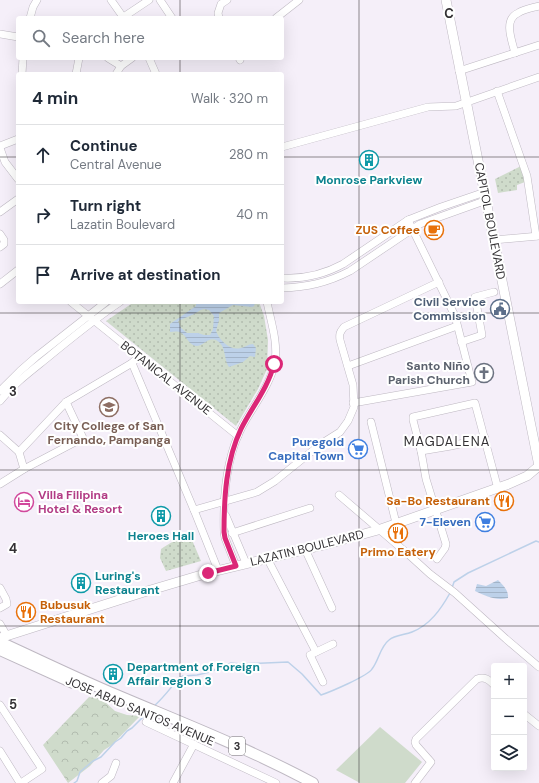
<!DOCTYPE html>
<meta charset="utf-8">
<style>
body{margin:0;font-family:"DM Sans",sans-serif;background:#f2f2f3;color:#1f2937}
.controls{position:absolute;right:12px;bottom:12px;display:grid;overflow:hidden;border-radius:4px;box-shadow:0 4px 16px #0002}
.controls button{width:36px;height:36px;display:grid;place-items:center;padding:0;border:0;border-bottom:1px solid #e0e1e3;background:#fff;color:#1f2937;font:20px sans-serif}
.stop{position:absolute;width:12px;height:12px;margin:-9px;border:3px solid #db2777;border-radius:50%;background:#fff}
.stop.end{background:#db2777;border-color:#fff;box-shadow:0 1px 4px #0008}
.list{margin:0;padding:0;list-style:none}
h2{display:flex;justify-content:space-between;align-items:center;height:52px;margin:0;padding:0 16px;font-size:17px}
h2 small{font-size:13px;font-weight:400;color:#747a83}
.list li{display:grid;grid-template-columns:26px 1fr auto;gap:12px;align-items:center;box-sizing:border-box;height:60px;padding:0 16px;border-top:1px solid #e0e1e3}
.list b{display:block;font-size:15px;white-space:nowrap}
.list p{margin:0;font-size:13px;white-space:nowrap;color:#747a83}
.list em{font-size:13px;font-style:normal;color:#747a83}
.icon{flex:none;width:22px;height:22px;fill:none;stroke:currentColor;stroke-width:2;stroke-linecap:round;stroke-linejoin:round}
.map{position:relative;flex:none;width:539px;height:783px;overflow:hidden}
.search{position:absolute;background:#fff;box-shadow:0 4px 16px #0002;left:16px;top:16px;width:268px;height:44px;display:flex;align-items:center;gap:10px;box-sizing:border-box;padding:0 14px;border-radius:4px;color:#747a83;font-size:15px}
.panel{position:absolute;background:#fff;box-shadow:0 4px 16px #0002;left:16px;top:72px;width:268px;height:232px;border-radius:4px}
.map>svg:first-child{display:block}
</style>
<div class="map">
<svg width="539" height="783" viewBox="0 0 539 783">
<defs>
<pattern id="forest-crowns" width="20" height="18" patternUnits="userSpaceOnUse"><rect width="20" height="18" fill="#cfdbcb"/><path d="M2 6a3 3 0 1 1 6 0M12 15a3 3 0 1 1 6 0" fill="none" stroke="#b2bcaf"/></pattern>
<pattern id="park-dots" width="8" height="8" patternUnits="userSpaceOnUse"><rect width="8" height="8" fill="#cfdbcb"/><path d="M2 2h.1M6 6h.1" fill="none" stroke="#b2bcaf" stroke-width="1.8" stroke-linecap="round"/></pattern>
<pattern id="water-rules" width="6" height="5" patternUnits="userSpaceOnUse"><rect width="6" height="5" fill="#bdd1e9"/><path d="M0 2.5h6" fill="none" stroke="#a3b4c8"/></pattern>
</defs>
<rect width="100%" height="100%" fill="#f5eff9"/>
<polygon fill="#cfdbcb" points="380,727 422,762 405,783 360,783 336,770"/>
<polygon fill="url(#forest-crowns)" points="89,697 97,698 105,702 115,711 127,715 140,716 112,745 104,750 90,766 68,783 43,745"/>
<g fill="url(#park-dots)">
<polygon points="521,166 525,182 517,185 517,190 498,193 495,179"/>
<polygon points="134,302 259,302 264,316 268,340 267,369 258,389 236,426 106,321"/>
<path d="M188 537 192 540 201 561 166 571 160 558 161 549C170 543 178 538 188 537Z"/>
</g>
<g fill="url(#water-rules)" fill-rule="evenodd">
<path d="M196 302H253L255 303 254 306 252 307 233 305 219 313V320L216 331C220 341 230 351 241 348 246 347 248 344 253 344L256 348 255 357 250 356 243 362 229 367C223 358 227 346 216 340 207 336 201 350 193 345 184 339 186 329 170 332V324L196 306ZM204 309 209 310 214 316 213 329 210 335H204L198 333H187L181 328 178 321C183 319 187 317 192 315 197 313 199 310 204 309Z"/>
<path d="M498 580C503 585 509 591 508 598 496 601 486 596 475 591L477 584 486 586Z"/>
</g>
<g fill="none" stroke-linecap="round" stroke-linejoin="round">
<g stroke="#bdd1e9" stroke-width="1.5">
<polyline points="452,588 454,582 468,573 536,541 539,542"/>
<path d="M154 706C160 701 174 685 177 679L183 676 197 675 210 672 231 663 241 664 288 662 302 674 321 695C330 692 368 676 372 669 379 660 380 647 389 640 395 635 405 635 412 632 430 625 441 609 450 593"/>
<polyline points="74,783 77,781 80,772 93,761 101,757 115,742 121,738 127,731 132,728 147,713"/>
</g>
<defs>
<g id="minor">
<polyline points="111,0 123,17"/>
<polyline points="160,0 172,18"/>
<polyline points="30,18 33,7 37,0"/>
<polyline points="122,18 149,0"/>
<polyline points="219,18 218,13 221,4 227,0"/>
<polyline points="276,18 299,0"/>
<polyline points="0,34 18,37"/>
<path d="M515 53C512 41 503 20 518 13 524 9 532 8 539 6"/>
<polyline points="108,58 121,66"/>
<polyline points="149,58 156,74"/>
<polyline points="239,58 240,60"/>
<polyline points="459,71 539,45"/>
<polyline points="22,74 23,58"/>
<polyline points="76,74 79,58"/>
<polyline points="116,74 121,66 132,58"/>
<polyline points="497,91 527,176 536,236"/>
<polyline points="0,146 18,139"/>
<polyline points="282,147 428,107 456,106 539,77"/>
<polyline points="0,148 5,162 18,179"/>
<polyline points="0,212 18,199"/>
<polyline points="0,234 4,240 4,244 0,247"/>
<polyline points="494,240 539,236"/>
<path d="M282 278C304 279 323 275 343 264L408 220 441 207 485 192"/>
<polyline points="0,284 18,270"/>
<path d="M282 288C307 287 327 283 350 271L420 224 487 200"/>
<polyline points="71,302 238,436"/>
<polyline points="461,342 482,335 475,297 494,292"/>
<polyline points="132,363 194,510 218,570"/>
<polyline points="348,366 457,326"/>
<polyline points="0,391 20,371 36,357 106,302"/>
<path d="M0 401C15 382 34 369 52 354 74 336 96 318 120 302"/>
<polyline points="353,403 472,382 455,316 408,220"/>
<polyline points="371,422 396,523"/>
<polyline points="0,435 19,452 24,469"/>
<polyline points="421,451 451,446 485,438"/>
<polyline points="19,452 66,402 132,363 135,360"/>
<polyline points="0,484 24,469 83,438 66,402"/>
<polyline points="339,495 408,554 430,574 455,593 506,639 539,667"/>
<path d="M194 510 257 492 275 481 321 444 340 432 348 421 354 407 353 385 340 340C339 334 340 332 344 327L439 282"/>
<polyline points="226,516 246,563"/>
<polyline points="232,533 310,508"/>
<polyline points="305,549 332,608"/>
<polyline points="267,558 316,652"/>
<polyline points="437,559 445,548 446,544 426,479 421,451 413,420 413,417 475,403 498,489"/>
<path d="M236 566 225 538 224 532C223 498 226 458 242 427 253 406 270 386 275 362 278 342 271 322 267 302"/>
<polyline points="0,588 6,599 7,604 0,608"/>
<polyline points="0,624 7,636"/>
<polyline points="323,682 310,655 333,644"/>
<polyline points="0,705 42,769 21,783"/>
<polyline points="524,714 539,726"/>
<polyline points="146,722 276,783"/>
<polyline points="0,751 20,783"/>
<polyline points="102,783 111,776 116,763"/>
<polyline points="173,783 194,744"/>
<path d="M415 783 431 762 416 745 415 742 416 739 477 679C485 676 489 680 494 685"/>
</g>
<g id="major">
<polyline points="446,0 539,466"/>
<polyline points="0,638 144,592 208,573 324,545 378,530 509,484 527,476 539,466"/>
</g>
<g id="highway">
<path d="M0 642C35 658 70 675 105 690 175 720 246 747 313 783"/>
<polyline points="0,650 73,683"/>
</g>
</defs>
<use href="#minor" stroke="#beb8c2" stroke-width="8"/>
<use href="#major" stroke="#beb8c2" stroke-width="10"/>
<use href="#highway" stroke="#beb8c2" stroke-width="12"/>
<use href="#minor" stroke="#fff" stroke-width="7"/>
<use href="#major" stroke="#fff" stroke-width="9"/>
<use href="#highway" stroke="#fff" stroke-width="10"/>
</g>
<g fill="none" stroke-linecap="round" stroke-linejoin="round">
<path stroke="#db2777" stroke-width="5" d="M208 573 236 566 225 538 224 532C224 498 226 460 241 429 252 407 268 388 274 364"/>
</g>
<path fill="none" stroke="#333134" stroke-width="1" stroke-opacity="0.55" d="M180 0V18M359 0V783M180 58V74M0 157H18M282 157H539M180 302V783M0 313H539M0 470H539M0 626H539"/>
<defs>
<symbol id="building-ring" viewBox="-11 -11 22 22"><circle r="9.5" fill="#fff" stroke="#0f9aa8" stroke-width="1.5"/><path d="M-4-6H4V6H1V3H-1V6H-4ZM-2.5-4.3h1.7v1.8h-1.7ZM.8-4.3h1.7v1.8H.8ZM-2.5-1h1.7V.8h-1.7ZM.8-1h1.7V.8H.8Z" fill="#0f9aa8"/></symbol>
<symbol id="cafe-ring" viewBox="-11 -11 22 22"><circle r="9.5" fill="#fff" stroke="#e8710a" stroke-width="1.5"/><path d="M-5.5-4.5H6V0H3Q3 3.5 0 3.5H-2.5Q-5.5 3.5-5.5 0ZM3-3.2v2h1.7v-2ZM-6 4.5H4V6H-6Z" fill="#e8710a"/></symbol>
<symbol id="civic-ring" viewBox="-11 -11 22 22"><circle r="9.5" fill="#fff" stroke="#5c6f8a" stroke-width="1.5"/><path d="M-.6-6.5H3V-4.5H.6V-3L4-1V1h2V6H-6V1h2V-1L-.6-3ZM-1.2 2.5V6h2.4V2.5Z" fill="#5c6f8a"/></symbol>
<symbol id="church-ring" viewBox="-11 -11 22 22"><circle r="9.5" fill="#fff" stroke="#6b7280" stroke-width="1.5"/><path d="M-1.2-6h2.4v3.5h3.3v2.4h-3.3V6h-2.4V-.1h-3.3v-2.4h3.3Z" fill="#6b7280"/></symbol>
<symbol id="university-ring" viewBox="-11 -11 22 22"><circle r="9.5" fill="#fff" stroke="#8d6e63" stroke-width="1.5"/><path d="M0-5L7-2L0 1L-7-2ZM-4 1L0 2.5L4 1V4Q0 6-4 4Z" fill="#8d6e63"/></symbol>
<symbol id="supermarket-ring" viewBox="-11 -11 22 22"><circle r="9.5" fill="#fff" stroke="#3f7fe0" stroke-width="1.5"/><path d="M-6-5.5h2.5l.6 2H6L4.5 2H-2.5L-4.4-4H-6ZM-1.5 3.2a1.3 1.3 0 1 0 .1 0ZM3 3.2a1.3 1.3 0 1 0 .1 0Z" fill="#3f7fe0"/></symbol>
<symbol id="restaurant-ring" viewBox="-11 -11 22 22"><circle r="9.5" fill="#fff" stroke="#e8710a" stroke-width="1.5"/><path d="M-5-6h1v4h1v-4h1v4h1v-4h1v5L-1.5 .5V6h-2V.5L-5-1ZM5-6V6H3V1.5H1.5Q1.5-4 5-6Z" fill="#e8710a"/></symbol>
<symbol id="hotel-ring" viewBox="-11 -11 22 22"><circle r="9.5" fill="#fff" stroke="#d1479c" stroke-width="1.5"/><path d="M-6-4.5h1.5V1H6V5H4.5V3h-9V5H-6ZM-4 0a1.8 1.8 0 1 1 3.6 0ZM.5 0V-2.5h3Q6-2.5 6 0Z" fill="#d1479c"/></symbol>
</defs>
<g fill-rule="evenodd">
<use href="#building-ring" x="358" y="149" width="22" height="22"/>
<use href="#cafe-ring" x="423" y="219" width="22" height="22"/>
<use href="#civic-ring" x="489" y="298" width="22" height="22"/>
<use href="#church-ring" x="473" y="362" width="22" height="22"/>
<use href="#university-ring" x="98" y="396" width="22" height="22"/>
<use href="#supermarket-ring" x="347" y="438" width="22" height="22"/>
<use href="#restaurant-ring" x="493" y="490" width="22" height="22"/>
<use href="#hotel-ring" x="13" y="491" width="22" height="22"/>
<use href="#building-ring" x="150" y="505" width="22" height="22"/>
<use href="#supermarket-ring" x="474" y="511" width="22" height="22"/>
<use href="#restaurant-ring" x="387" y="522" width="22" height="22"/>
<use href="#building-ring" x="70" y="572" width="22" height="22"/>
<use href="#restaurant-ring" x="15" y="601" width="22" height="22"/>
<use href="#building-ring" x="102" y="663" width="22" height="22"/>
</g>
<g text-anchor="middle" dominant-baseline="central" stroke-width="4" stroke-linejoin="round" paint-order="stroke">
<rect fill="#fff" stroke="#706f71" stroke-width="1" x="229" y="737" width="16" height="18" rx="3"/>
<g font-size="11" font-weight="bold" fill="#333134">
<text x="237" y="746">3</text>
</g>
<g font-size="12" font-weight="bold" fill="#0d838f" stroke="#fff">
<text x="369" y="180">Monrose Parkview</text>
<text x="161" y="536">Heroes Hall</text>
<text x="95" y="576" text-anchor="start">Luring's<tspan x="95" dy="14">Restaurant</tspan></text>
<text x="127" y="667" text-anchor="start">Department of Foreign<tspan x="127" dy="14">Affair Region 3</tspan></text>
</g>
<g font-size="12" fill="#333134" stroke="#fff">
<text transform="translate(490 221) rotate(79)">CAPITOL BOULEVARD</text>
<text transform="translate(166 378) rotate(38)">BOTANICAL AVENUE</text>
<text transform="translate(307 548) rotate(-14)">LAZATIN BOULEVARD</text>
<text transform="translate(140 711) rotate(23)">JOSE ABAD SANTOS AVENUE</text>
</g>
<g font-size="12" font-weight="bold" fill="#c56008" stroke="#fff" text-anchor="end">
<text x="420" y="230">ZUS Coffee</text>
<text x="490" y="501">Sa-Bo Restaurant</text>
<text x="398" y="552" text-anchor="middle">Primo Eatery</text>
<text x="40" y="605" text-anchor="start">Bubusuk<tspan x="40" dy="14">Restaurant</tspan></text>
</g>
<g font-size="12" font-weight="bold" fill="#4e5e75" stroke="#fff" text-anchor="end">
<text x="486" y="302">Civil Service<tspan x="486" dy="14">Commission</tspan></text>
</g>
<g font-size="12" font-weight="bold" fill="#5b616d" stroke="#fff" text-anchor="end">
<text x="470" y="366">Santo Niño<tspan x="470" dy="14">Parish Church</tspan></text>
</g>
<g font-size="12" font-weight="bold" fill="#785e54" stroke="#fff">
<text x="109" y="426">City College of San<tspan x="109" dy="14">Fernando, Pampanga</tspan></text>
</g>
<g font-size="12" font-weight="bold" fill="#366cbe" stroke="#fff" text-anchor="end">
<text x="344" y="442">Puregold<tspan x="344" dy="14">Capital Town</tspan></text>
<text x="471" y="522">7-Eleven</text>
</g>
<g font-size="12" font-weight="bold" fill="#b23c85" stroke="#fff" text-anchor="start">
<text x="38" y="495">Villa Filipina<tspan x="38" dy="14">Hotel &amp; Resort</tspan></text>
</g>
<g font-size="13" letter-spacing="1" fill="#333134" stroke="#fff">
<text x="447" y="441">MAGDALENA</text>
</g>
</g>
<g font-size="13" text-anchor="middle" font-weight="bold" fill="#333134" stroke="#fff" stroke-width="4" stroke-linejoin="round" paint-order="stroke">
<text x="449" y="18">C</text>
<text x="13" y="396">3</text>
<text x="13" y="553">4</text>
<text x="13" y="709">5</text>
</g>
</svg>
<div class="controls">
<button>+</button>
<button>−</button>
<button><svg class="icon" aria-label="layers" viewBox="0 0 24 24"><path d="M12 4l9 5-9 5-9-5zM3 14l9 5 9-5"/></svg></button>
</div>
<div class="stop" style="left:274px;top:364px"></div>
<div class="stop end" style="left:208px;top:573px"></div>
<div class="search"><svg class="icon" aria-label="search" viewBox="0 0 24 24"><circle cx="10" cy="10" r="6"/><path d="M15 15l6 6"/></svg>Search here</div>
<section class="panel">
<h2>4 min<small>Walk · 320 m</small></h2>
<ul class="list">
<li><svg class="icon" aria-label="ahead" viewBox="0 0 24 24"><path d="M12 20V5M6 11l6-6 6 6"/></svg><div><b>Continue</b><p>Central Avenue</p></div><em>280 m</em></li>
<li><svg class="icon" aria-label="right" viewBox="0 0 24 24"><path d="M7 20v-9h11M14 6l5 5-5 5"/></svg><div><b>Turn right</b><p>Lazatin Boulevard</p></div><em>40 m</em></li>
<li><svg class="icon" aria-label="arrive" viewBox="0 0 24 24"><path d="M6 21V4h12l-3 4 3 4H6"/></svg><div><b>Arrive at destination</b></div></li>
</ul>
</section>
</div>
